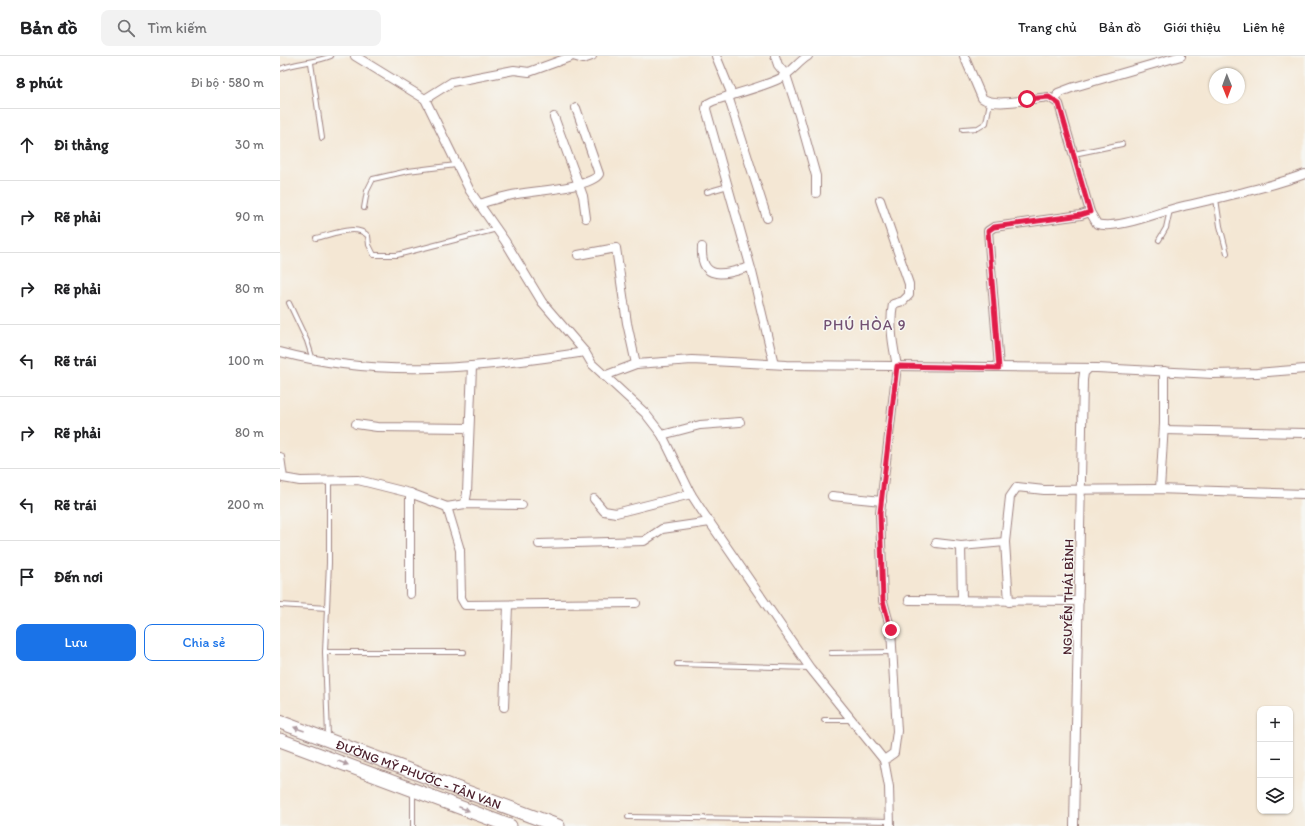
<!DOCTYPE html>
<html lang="vi">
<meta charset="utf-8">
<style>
body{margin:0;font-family:Itim,sans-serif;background:#f2f2f2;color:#202124}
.controls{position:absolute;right:12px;bottom:12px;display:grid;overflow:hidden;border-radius:8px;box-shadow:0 1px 3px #0004}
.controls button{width:36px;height:36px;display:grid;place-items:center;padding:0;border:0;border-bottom:1px solid #e0e0e0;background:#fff;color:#202124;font:20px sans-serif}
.compass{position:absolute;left:929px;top:12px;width:36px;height:36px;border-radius:50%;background:#fff;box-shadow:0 1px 3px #0004;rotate:179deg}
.stop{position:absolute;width:12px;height:12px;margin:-9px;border:3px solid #e11d48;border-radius:50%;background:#fff}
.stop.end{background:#e11d48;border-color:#fff;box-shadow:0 1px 4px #0008}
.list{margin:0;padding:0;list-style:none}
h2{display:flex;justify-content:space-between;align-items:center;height:52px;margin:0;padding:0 16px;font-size:17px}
h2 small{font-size:13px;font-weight:400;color:#757577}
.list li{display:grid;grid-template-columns:26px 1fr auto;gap:12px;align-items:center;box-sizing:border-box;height:72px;padding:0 16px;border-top:1px solid #e0e0e0}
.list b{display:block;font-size:15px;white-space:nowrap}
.list em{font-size:13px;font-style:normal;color:#757577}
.actions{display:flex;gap:8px;padding:12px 16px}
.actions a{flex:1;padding:9px 0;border:1px solid #1a73e8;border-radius:8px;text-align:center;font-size:14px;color:#1a73e8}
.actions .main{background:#1a73e8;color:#fff}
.icon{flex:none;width:22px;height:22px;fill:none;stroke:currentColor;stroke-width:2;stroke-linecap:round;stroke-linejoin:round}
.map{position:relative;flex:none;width:1025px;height:770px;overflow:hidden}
header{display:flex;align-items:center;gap:24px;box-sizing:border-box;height:56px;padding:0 20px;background:#fff;border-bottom:1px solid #e0e0e0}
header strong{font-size:19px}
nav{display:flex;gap:22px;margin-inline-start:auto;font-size:14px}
.search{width:280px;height:36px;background:#f2f2f2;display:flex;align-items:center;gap:10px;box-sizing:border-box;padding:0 14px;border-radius:8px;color:#757577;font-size:15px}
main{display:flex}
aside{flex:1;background:#fff}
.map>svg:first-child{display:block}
</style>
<header>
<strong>Bản đồ</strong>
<div class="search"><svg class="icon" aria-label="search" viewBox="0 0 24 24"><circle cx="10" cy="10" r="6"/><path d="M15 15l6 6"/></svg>Tìm kiếm</div>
<nav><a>Trang chủ</a><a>Bản đồ</a><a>Giới thiệu</a><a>Liên hệ</a></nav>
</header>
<main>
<aside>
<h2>8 phút<small>Đi bộ · 580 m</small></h2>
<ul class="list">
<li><svg class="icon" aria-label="ahead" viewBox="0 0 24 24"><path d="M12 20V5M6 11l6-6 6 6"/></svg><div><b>Đi thẳng</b></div><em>30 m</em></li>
<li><svg class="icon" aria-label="right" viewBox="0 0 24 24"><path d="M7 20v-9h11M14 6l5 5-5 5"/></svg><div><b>Rẽ phải</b></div><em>90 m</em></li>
<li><svg class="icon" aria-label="right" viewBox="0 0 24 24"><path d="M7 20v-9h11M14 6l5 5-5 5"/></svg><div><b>Rẽ phải</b></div><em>80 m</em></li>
<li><svg class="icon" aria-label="left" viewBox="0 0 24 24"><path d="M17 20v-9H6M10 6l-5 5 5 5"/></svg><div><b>Rẽ trái</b></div><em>100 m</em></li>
<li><svg class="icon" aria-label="right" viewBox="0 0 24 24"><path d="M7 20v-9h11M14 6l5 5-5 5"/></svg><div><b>Rẽ phải</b></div><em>80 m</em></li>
<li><svg class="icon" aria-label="left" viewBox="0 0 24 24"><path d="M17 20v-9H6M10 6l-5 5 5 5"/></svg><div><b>Rẽ trái</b></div><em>200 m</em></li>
<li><svg class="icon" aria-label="arrive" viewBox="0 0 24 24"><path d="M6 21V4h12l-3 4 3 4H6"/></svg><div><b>Đến nơi</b></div></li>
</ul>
<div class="actions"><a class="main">Lưu</a><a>Chia sẻ</a></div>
</aside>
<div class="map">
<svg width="1025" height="770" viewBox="0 0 1025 770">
<rect width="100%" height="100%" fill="#f6f6f2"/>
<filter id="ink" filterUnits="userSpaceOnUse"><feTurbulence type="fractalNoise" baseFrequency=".025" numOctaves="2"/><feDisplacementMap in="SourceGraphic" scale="8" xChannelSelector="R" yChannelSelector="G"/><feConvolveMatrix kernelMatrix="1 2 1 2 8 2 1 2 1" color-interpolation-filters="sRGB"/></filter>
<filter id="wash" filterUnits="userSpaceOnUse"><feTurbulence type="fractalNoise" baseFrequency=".012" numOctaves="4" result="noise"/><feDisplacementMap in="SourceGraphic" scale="16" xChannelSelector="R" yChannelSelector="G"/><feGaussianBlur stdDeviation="0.9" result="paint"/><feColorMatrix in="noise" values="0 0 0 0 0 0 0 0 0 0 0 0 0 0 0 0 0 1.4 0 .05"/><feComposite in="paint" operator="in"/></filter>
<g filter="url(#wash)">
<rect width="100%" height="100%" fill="#f4e7d4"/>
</g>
<g filter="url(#ink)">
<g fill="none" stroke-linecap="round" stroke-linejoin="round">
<defs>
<g id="lane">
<polyline points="31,7 42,82"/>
<path d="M0 13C17 6 34 7 51 0"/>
<polyline points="683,73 698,72 706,67 710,46"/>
<polyline points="794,98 842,88"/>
<polyline points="427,136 448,130"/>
<polyline points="936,143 940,170 947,197"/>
<polyline points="84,152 87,135 93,123 128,115 176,109"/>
<path d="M36 182C51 179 76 167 88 180L89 189 94 199H117L217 173"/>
<polyline points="879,184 886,172 890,154"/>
<polyline points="9,247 27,285 33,304"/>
<polyline points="0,549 47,552 45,596 48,681"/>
<polyline points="47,552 49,507 49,425"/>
<polyline points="45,596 184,596"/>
<polyline points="551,597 612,596"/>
<polyline points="397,608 530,612"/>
<polyline points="544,664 571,664"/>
<polyline points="133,736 133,770"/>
<polyline points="348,761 610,765"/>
</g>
<g id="street">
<polyline points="75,0 145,43 190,135 225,185 262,246 305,296 312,308 365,357 382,379 411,438 422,455 530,612 604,704 609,731 610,770"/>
<polyline points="436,0 452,39"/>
<polyline points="495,0 498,9 506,19 519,59 536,120 536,137"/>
<path d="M684 0 702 42C715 52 753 42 769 41L779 48 810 156 817 168C838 174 878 156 900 151 942 141 984 133 1025 118"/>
<polyline points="448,40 487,162"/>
<polyline points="145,43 172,26 234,14 249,16 293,0 303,3 312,0"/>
<polyline points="776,44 778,37 794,31 901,0"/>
<polyline points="274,61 303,140 306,162"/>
<path d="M600 144 629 228V239L623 245 613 248C609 269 613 290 617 310L600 457 603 545 611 574 617 675 614 697 604 704"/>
<path d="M199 148C210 145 221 141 232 139 250 135 311 132 319 118L296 52"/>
<path d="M422 191C420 227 446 218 470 211"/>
<polyline points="298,199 336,192 347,267 356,308"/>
<path d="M0 296C100 323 204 312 305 296"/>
<path d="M494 308 472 216 426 53 427 48 433 45C454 38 483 31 501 22 512 16 518 6 528 0"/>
<polyline points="719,311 708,175 714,171 801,159 810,156"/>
<polyline points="324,320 356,308 412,304 506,309 817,312 933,318 977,317 1025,313"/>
<polyline points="76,368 97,371 189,372"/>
<polyline points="884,374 1025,377"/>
<polyline points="382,379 420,369 460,366"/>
<polyline points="0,401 3,422 20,425 78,424 130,437 167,451 185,448 242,449"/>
<polyline points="880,433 884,368 884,315"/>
<polyline points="552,440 602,445"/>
<polyline points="314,443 324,455 336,457 411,438"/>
<polyline points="185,448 187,437 192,310"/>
<polyline points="167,451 180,494 181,542 185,549 356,547"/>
<polyline points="725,486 730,441 737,431 764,434 877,433 1025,438"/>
<polyline points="656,487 681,490"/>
<polyline points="259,488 364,485 382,473 430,466"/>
<polyline points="130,538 130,437"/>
<polyline points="629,544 799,545"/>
<polyline points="682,545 681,490 725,486 729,546"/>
<polyline points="224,651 228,549"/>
<polyline points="794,770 803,324 804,317 808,313"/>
</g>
<g id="primary">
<path id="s1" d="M0 666 278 770"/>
<polyline points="0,684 230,770"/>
</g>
</defs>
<use href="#lane" stroke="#9f8380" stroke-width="6"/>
<use href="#street" stroke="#9f8380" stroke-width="10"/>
<use href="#primary" stroke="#9f8380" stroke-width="15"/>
<use href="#lane" stroke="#fff" stroke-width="4"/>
<use href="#street" stroke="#fff" stroke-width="8"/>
<use href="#primary" stroke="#fff" stroke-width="13"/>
</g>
<defs><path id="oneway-solid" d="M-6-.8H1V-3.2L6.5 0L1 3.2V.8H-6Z"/></defs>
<g fill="#ae9aa0">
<use href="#oneway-solid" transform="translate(19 673) rotate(-160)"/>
<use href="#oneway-solid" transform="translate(63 707) rotate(21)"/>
<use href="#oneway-solid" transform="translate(184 753) rotate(21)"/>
</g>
</g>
<g fill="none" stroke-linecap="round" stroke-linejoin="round" filter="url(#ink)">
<polyline stroke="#e11d48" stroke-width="5" points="611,574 603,545 600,457 617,310 719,312 708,175 714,171 801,159 810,156 779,48 769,41 747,43"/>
</g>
<g text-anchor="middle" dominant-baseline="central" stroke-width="3" stroke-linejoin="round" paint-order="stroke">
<g font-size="13" fill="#4a1f2b" stroke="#f6f6f2">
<text transform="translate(788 541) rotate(-89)">NGUYỄN THÁI BÌNH</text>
<text stroke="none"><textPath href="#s1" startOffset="148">ĐƯỜNG MỸ PHƯỚC - TÂN VẠN</textPath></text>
</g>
<g font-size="15" letter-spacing="1" fill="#735172" stroke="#f6f6f2">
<text x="585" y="269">PHÚ HÒA 9</text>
</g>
</g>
</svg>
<div class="controls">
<button>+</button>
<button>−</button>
<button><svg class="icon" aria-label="layers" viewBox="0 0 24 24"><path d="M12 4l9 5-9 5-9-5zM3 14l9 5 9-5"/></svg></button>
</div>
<svg class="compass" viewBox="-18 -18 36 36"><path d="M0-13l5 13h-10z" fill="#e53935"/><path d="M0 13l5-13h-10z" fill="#757577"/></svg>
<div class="stop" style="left:747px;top:43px"></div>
<div class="stop end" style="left:611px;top:574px"></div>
</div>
</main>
